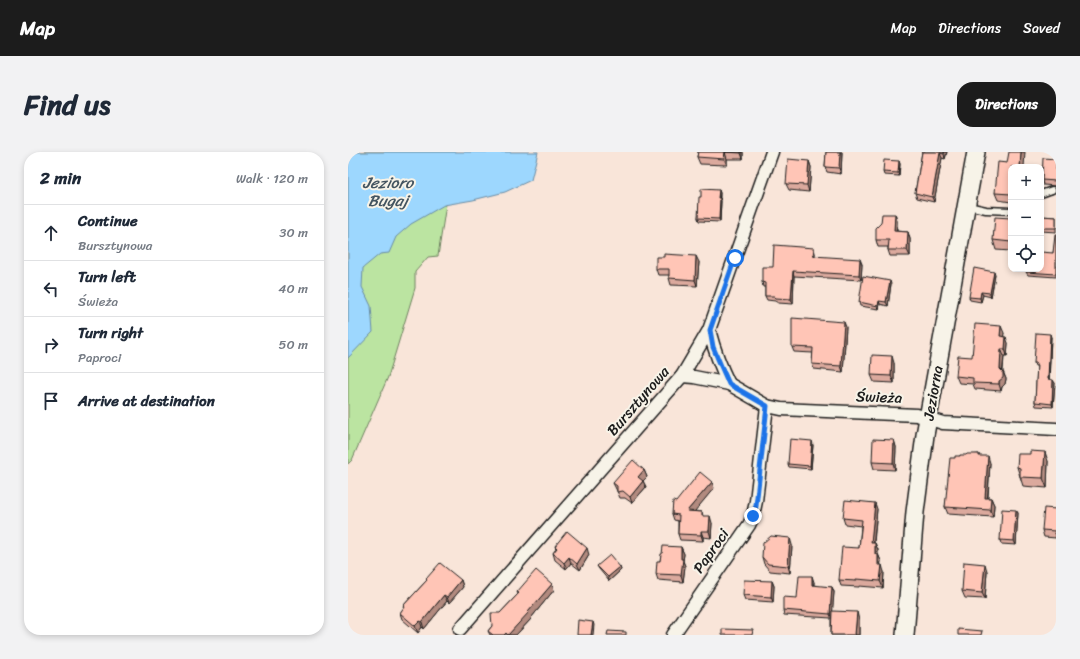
<!DOCTYPE html>
<meta charset="utf-8">
<style>
body{margin:0;font-family:Sriracha,sans-serif;background:#f2f2f3;color:#1f2937}
.controls{position:absolute;right:12px;top:12px;display:grid;overflow:hidden;border-radius:8px;box-shadow:0 2px 6px #0003}
.controls button{width:36px;height:36px;display:grid;place-items:center;padding:0;border:0;border-bottom:1px solid #e0e1e3;background:#fff;color:#1f2937;font:20px sans-serif}
.stop{position:absolute;width:12px;height:12px;margin:-9px;border:3px solid #1a73e8;border-radius:50%;background:#fff}
.stop.end{background:#1a73e8;border-color:#fff;box-shadow:0 1px 4px #0008}
.list{margin:0;padding:0;list-style:none}
h2{display:flex;justify-content:space-between;align-items:center;height:52px;margin:0;padding:0 16px;font-size:17px}
h2 small{font-size:13px;font-weight:400;color:#747a83}
.list li{display:grid;grid-template-columns:26px 1fr auto;gap:12px;align-items:center;box-sizing:border-box;height:56px;padding:0 16px;border-top:1px solid #e0e1e3}
.list b{display:block;font-size:15px;white-space:nowrap}
.list p{margin:0;font-size:13px;white-space:nowrap;color:#747a83}
.list em{font-size:13px;font-style:normal;color:#747a83}
.icon{flex:none;width:22px;height:22px;fill:none;stroke:currentColor;stroke-width:2;stroke-linecap:round;stroke-linejoin:round}
.map{position:relative;flex:none;width:708px;height:483px;overflow:hidden;border-radius:16px}
header{display:flex;align-items:center;gap:24px;box-sizing:border-box;height:56px;padding:0 20px;background:#1c1c1c;color:#fff}
header strong{font-size:19px}
nav{display:flex;gap:22px;margin-inline-start:auto;font-size:14px}
.intro{display:flex;align-items:center;justify-content:space-between;box-sizing:border-box;height:96px;padding:0 24px}
h1{margin:0;font-size:28px}
.button{padding:10px 18px;border-radius:16px;background:#1c1c1c;color:#fff;font-size:14px;font-weight:700}
main{display:flex;gap:24px;padding:0 24px}
aside{flex:1;background:#fff;border-radius:16px;box-shadow:0 2px 6px #0003}
.map>svg:first-child{display:block}
</style>
<header>
<strong>Map</strong>
<nav><a>Map</a><a>Directions</a><a>Saved</a></nav>
</header>
<div class="intro"><h1>Find us</h1><a class="button">Directions</a></div>
<main>
<aside>
<h2>2 min<small>Walk · 120 m</small></h2>
<ul class="list">
<li><svg class="icon" aria-label="ahead" viewBox="0 0 24 24"><path d="M12 20V5M6 11l6-6 6 6"/></svg><div><b>Continue</b><p>Bursztynowa</p></div><em>30 m</em></li>
<li><svg class="icon" aria-label="left" viewBox="0 0 24 24"><path d="M17 20v-9H6M10 6l-5 5 5 5"/></svg><div><b>Turn left</b><p>Świeża</p></div><em>40 m</em></li>
<li><svg class="icon" aria-label="right" viewBox="0 0 24 24"><path d="M7 20v-9h11M14 6l5 5-5 5"/></svg><div><b>Turn right</b><p>Paproci</p></div><em>50 m</em></li>
<li><svg class="icon" aria-label="arrive" viewBox="0 0 24 24"><path d="M6 21V4h12l-3 4 3 4H6"/></svg><div><b>Arrive at destination</b></div></li>
</ul>
</aside>
<div class="map">
<svg width="708" height="483" viewBox="0 0 708 483">
<rect width="100%" height="100%" fill="#f9e5d9"/>
<filter id="ink" filterUnits="userSpaceOnUse"><feTurbulence type="fractalNoise" baseFrequency=".025" numOctaves="2"/><feDisplacementMap in="SourceGraphic" scale="8" xChannelSelector="R" yChannelSelector="G"/><feConvolveMatrix kernelMatrix="1 2 1 2 8 2 1 2 1" color-interpolation-filters="sRGB"/></filter>
<g filter="url(#ink)">
<polygon fill="#bbe4a1" stroke="#6c805e" points="0,0 106,0 90,104 80,105 67,120 67,136 40,225 4,308 0,312"/>
<polygon fill="#9dd7fe" stroke="#698ca4" points="0,0 190,0 183,28 157,40 125,48 96,53 63,72 48,85 41,101 32,102 15,116 14,135 23,154 25,180 0,206"/>
<g fill="none" stroke-linecap="round" stroke-linejoin="round">
<defs>
<g id="lane">
<polyline points="693,42 704,38"/>
<polyline points="620,54 638,58 663,59"/>
</g>
<g id="street">
<path d="M334 224 346 225 381 232C372 214 366 197 361 178"/>
<polyline points="381,232 419,254 433,257 569,263 595,271 708,277"/>
<polyline points="112,477 334,224 361,178 424,0"/>
<polyline points="325,483 401,373 405,364 408,349 419,254"/>
</g>
<polyline id="secondary" points="557,483 567,360 577,283 628,0"/>
</defs>
<use href="#lane" stroke="#1c1c1c" stroke-width="9"/>
<use href="#street" stroke="#1c1c1c" stroke-width="15"/>
<use href="#secondary" stroke="#1c1c1c" stroke-width="20"/>
<use href="#lane" stroke="#f7f3e8" stroke-width="6"/>
<use href="#street" stroke="#f7f3e8" stroke-width="12"/>
<use href="#secondary" stroke="#f7f3e8" stroke-width="17"/>
</g>
<g fill="#dba99d" stroke="#1c1c1c">
<polygon points="350,0 395,0 395,7 379,7 379,13 352,12 349,5"/>
<polygon points="478,0 494,0 493,22 479,20 477,15"/>
<polygon points="574,0 599,0 597,7 594,6 586,50 569,46 567,41"/>
<polygon points="708,7 708,34 695,33 694,28"/>
<polygon points="461,9 463,15 461,40 441,38 438,32"/>
<polygon points="551,9 552,12 551,24 536,23 535,20"/>
<polygon points="663,15 663,50 650,48 647,41"/>
<polygon points="371,38 372,41 372,46 373,49 372,70 351,69 350,66 353,45"/>
<polygon points="547,62 549,69 549,79 560,80 562,87 562,104 542,104 540,98 540,95 530,95 528,88"/>
<polygon points="693,64 708,65 708,80 693,79"/>
<polygon points="663,66 663,99 648,98 645,88"/>
<polygon points="708,83 708,125 680,123 678,120 705,101"/>
<polygon points="467,101 467,105 514,112 513,128 446,124 445,152 430,151 427,149 419,148 417,144 417,135 415,135 414,130 425,115"/>
<polygon points="351,110 349,134 323,133 321,126 321,123 310,123 308,117"/>
<polygon points="647,123 643,145 635,143 633,150 622,148 621,145"/>
<polygon points="543,132 540,154 532,152 531,157 512,154 511,150"/>
<polygon points="498,175 495,220 466,217 464,212 465,201 446,200 444,195"/>
<polygon points="656,181 655,184 660,191 659,204 656,204 655,219 658,227 657,232 654,235 653,239 627,237 625,232 611,231 608,224 624,205"/>
<polygon points="703,185 701,227 707,231 705,255 688,254 687,250 689,214 687,214 686,211"/>
<polygon points="546,211 546,231 526,230 523,223"/>
<polygon points="546,288 548,295 547,318 526,317 524,310"/>
<polygon points="465,293 463,317 441,315 440,312"/>
<polygon points="631,302 631,304 642,311 640,346 643,346 646,353 645,365 600,362 597,355 607,306 612,304"/>
<polygon points="682,302 700,309 699,336 675,334 669,315"/>
<polygon points="296,318 299,325 295,329 298,335 284,351 277,346 272,346 269,339 265,331"/>
<polygon points="366,336 346,359 354,360 355,364 364,371 363,386 355,385 355,389 332,388 330,382 330,369 326,368 324,362 328,350"/>
<polygon points="529,357 526,391 527,391 530,398 530,402 533,409 532,413 536,420 535,436 511,434 511,435 493,434 491,428 511,396 513,374 497,372 495,366"/>
<polygon points="708,357 708,386 696,385 694,378"/>
<polygon points="668,358 670,361 668,393 653,392 652,388"/>
<polygon points="444,393 442,421 422,419 416,412 414,405"/>
<polygon points="207,394 241,403 232,418 223,411 218,417 207,408 205,401 208,397"/>
<polygon points="333,395 336,402 335,409 337,414 335,430 310,428 308,422 314,402"/>
<polygon points="249,414 272,415 273,418 261,429 251,417"/>
<polygon points="639,419 637,447 617,446 614,439"/>
<polygon points="78,427 113,428 115,435 101,451 99,449 76,477 74,475 70,481 54,467 52,461 56,456 55,454 79,428"/>
<polygon points="424,429 426,434 425,450 397,448 395,443"/>
<polygon points="466,430 466,434 484,435 486,440 484,459 511,468 511,483 483,483 483,466 436,463 435,458 449,446"/>
<polygon points="206,438 183,466 183,467 168,483 142,483 140,479 144,474 152,461 170,442 169,440"/>
</g>
<g fill="#b28a7f" stroke="#1c1c1c">
<polygon points="377,0 379,7 379,13 376,7"/>
<polygon points="393,0 395,0 395,7 393,1"/>
<polygon points="492,0 494,0 493,22 491,16"/>
<polygon points="596,0 599,0 597,7 596,2"/>
<polygon points="673,0 677,0 676,15 672,15"/>
<polygon points="592,1 594,6 586,50 584,45"/>
<polygon points="461,9 463,15 461,40 459,33"/>
<polygon points="551,9 552,12 551,24 550,21"/>
<polygon points="371,38 372,41 371,49 370,46"/>
<polygon points="372,46 373,49 372,70 371,67"/>
<polygon points="547,62 549,69 548,85 546,79"/>
<polygon points="560,80 562,87 562,104 559,98"/>
<polygon points="466,96 467,101 466,109 465,104"/>
<polygon points="348,104 351,110 349,134 347,128"/>
<polygon points="512,107 514,112 513,128 511,123"/>
<polygon points="445,119 446,124 445,152 443,147"/>
<polygon points="646,120 647,123 643,145 642,141"/>
<polygon points="542,129 543,132 540,154 538,150"/>
<polygon points="633,140 635,143 633,150 632,146"/>
<polygon points="531,149 532,152 531,157 530,154"/>
<polygon points="496,170 498,175 495,220 493,214"/>
<polygon points="653,174 656,181 655,191 652,184"/>
<polygon points="702,182 703,185 701,231 700,227"/>
<polygon points="658,185 660,191 659,204 657,197"/>
<polygon points="653,197 656,204 654,223 652,217"/>
<polygon points="544,204 546,211 546,231 543,224"/>
<polygon points="655,220 658,227 657,232 654,235 653,239 651,232 651,229"/>
<polygon points="705,228 707,231 705,255 704,252"/>
<polygon points="546,288 548,295 547,318 545,311"/>
<polygon points="464,289 465,293 463,317 462,314"/>
<polygon points="697,300 700,309 699,336 695,326"/>
<polygon points="640,304 642,311 639,352 637,346"/>
<polygon points="296,318 299,325 293,331 290,325"/>
<polygon points="295,329 298,335 284,351 282,345"/>
<polygon points="364,330 366,336 342,365 339,359"/>
<polygon points="643,346 646,353 645,365 642,358"/>
<polygon points="527,351 529,357 525,397 523,391"/>
<polygon points="668,358 670,361 668,393 666,389"/>
<polygon points="362,364 364,371 363,386 361,379"/>
<polygon points="353,379 355,385 355,389 353,383"/>
<polygon points="442,386 444,393 442,421 440,414"/>
<polygon points="527,391 530,398 529,408 527,402"/>
<polygon points="333,395 336,402 335,409 337,414 335,430 333,423"/>
<polygon points="239,396 241,403 232,418 229,412"/>
<polygon points="530,402 533,409 532,419 530,413"/>
<polygon points="221,405 223,411 218,417 216,411"/>
<polygon points="637,412 639,419 637,447 634,441"/>
<polygon points="534,413 536,420 535,436 532,429"/>
<polygon points="272,415 273,418 261,429 260,425"/>
<polygon points="464,424 466,430 465,438 464,433"/>
<polygon points="113,428 115,435 101,451 99,445"/>
<polygon points="424,429 426,434 425,450 423,445"/>
<polygon points="204,432 206,438 183,466 183,467 168,483 160,483"/>
<polygon points="484,435 486,440 484,467 482,462"/>
<polygon points="96,443 99,449 76,477 74,470"/>
<polygon points="509,460 511,468 511,483 507,483"/>
<polygon points="72,469 74,475 70,481 67,474"/>
<polygon points="245,470 246,473 245,483 243,483"/>
</g>
<g fill="#ffc5b6" stroke="#1c1c1c">
<polygon points="350,0 393,0 393,1 377,0 376,7 349,5"/>
<polygon points="478,0 492,0 491,16 477,15"/>
<polygon points="574,0 596,0 596,2 592,1 584,45 567,41"/>
<polygon points="661,0 673,0 672,15 663,15 663,42 647,41 650,10 659,11"/>
<polygon points="695,6 708,7 708,29 694,28"/>
<polygon points="440,7 461,9 459,33 438,32"/>
<polygon points="536,8 551,9 550,21 535,20"/>
<polygon points="353,37 371,38 370,46 372,46 371,67 350,66 351,45 353,45"/>
<polygon points="534,62 547,62 546,79 560,80 559,98 540,98 541,88 528,88 528,76 533,71"/>
<polygon points="693,64 708,65 708,76 693,76"/>
<polygon points="647,65 663,66 663,90 645,88"/>
<polygon points="707,83 708,83 708,122 678,120 679,117 693,117 693,100 705,101"/>
<polygon points="426,93 466,96 465,104 512,107 511,123 445,119 443,147 428,146 426,144 417,144 417,131 414,130 414,115 425,115"/>
<polygon points="316,102 348,104 347,128 321,126 321,117 308,117 308,105 316,105"/>
<polygon points="626,116 646,120 642,141 633,140 632,146 621,145"/>
<polygon points="515,124 542,129 538,150 531,149 530,154 511,150"/>
<polygon points="444,166 496,170 493,214 464,212 465,196 444,195"/>
<polygon points="627,172 653,174 652,184 658,185 657,197 653,197 652,217 655,220 655,226 651,229 651,232 625,231 625,226 608,224 610,204 624,205"/>
<polygon points="688,181 702,182 700,227 705,228 704,252 687,250 689,211 686,211"/>
<polygon points="524,203 544,204 543,224 523,223"/>
<polygon points="442,287 464,289 462,314 440,312"/>
<polygon points="525,287 546,288 545,311 524,310"/>
<polygon points="682,299 697,300 695,326 672,325 672,316 669,315 670,302 682,302"/>
<polygon points="619,302 631,302 631,304 640,304 637,346 643,346 642,358 597,355 602,306 607,306 607,304 612,304 612,303 618,303"/>
<polygon points="285,308 296,318 290,325 295,329 282,345 275,339 269,340 269,334 265,331"/>
<polygon points="352,320 364,330 339,359 354,360 354,364 362,364 361,379 353,379 353,383 330,382 331,363 324,362 325,349 328,350"/>
<polygon points="497,348 527,351 523,391 527,391 527,402 530,402 530,413 534,413 532,429 508,427 508,429 491,428 494,395 511,396 514,368 495,366"/>
<polygon points="696,356 708,357 708,382 707,382 707,379 694,378"/>
<polygon points="654,357 668,358 666,389 652,388"/>
<polygon points="219,379 239,396 229,412 221,405 216,411 205,401 209,396 207,394"/>
<polygon points="423,384 442,386 440,414 420,412 414,405 415,391"/>
<polygon points="315,394 333,395 333,407 335,407 333,423 308,422 309,409 312,409 313,402 314,402"/>
<polygon points="262,403 272,415 260,425 249,414"/>
<polygon points="616,410 637,412 634,441 614,439"/>
<polygon points="92,411 113,428 99,445 96,443 74,470 72,469 67,474 52,461 56,455 55,454 79,428 78,427"/>
<polygon points="188,418 204,432 180,460 181,460 160,483 158,481 156,483 145,483 140,479 144,474 143,461 152,461 171,441 169,440"/>
<polygon points="451,424 464,424 464,433 484,435 482,462 435,458 435,445 449,446"/>
<polygon points="396,428 424,429 423,445 395,443"/>
<polygon points="484,459 509,460 507,483 483,483"/>
<polygon points="230,468 245,470 243,483 229,483"/>
<polygon points="374,477 405,478 404,483 374,483"/>
<polygon points="610,477 634,479 633,483 610,483"/>
<polygon points="260,479 278,480 278,483 259,483"/>
</g>
</g>
<g fill="none" stroke-linecap="round" stroke-linejoin="round" filter="url(#ink)">
<polyline stroke="#1a73e8" stroke-width="5" points="387,106 362,178 365,195 373,214 381,232 419,254 408,354 405,364"/>
</g>
<g text-anchor="middle" dominant-baseline="central" stroke-width="4" stroke-linejoin="round" paint-order="stroke">
<g font-size="15" fill="#1c1c1c" stroke="#f7f3e8">
<text transform="translate(585 241) rotate(-80)">Jeziorna</text>
<text transform="translate(531 245) rotate(2)">Świeża</text>
<text transform="translate(290 249) rotate(-49)">Bursztynowa</text>
<text transform="translate(363 399) rotate(-55)">Paproci</text>
</g>
<g font-size="16" font-style="italic" fill="#435460" stroke="#f7f3e8">
<text x="40" y="30">Jezioro<tspan x="40" dy="18">Bugaj</tspan></text>
</g>
</g>
</svg>
<div class="controls">
<button>+</button>
<button>−</button>
<button><svg class="icon" aria-label="locate" viewBox="0 0 24 24"><circle cx="12" cy="12" r="6"/><path d="M12 2v4M12 18v4M2 12h4M18 12h4"/></svg></button>
</div>
<div class="stop" style="left:387px;top:106px"></div>
<div class="stop end" style="left:405px;top:364px"></div>
</div>
</main>
